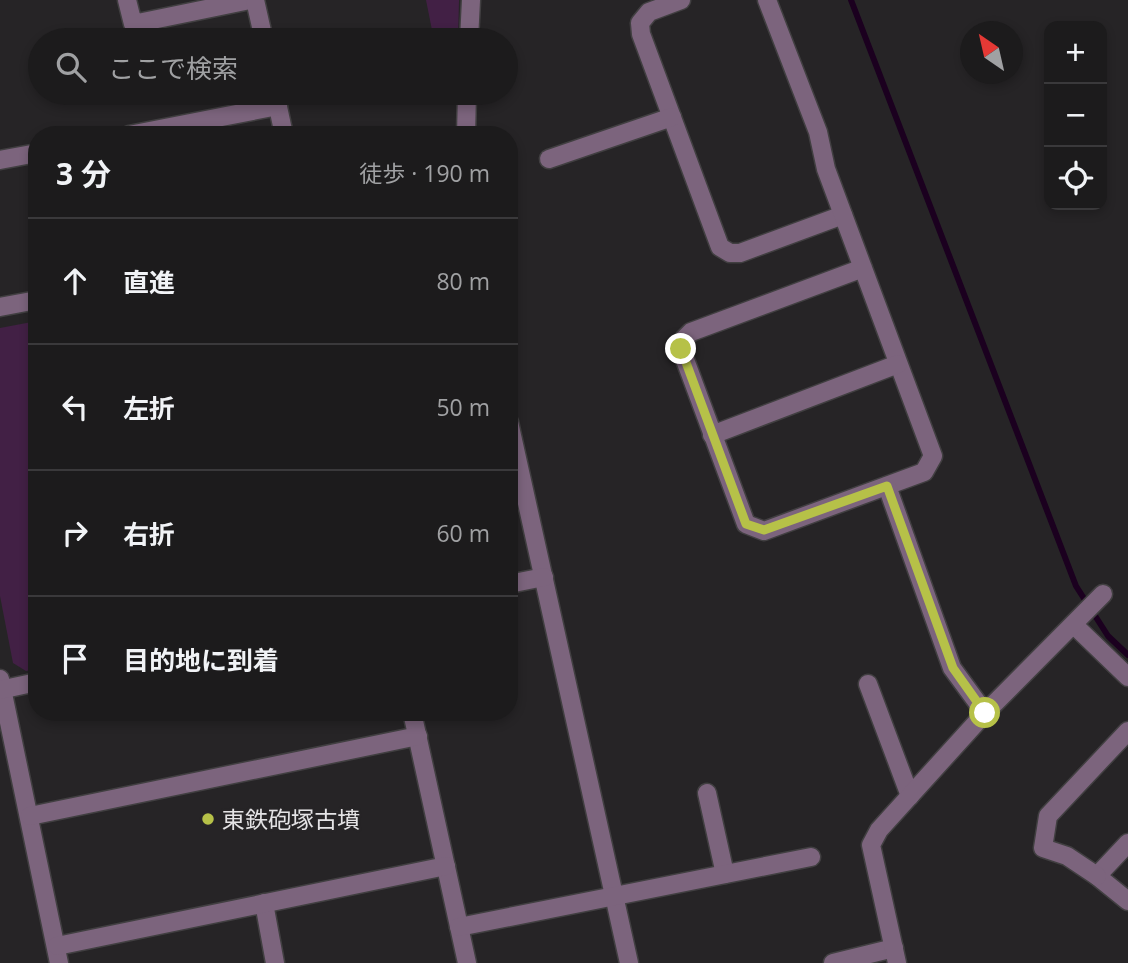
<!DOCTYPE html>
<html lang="ja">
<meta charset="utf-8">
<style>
body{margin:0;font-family:"Open Sans","Noto Sans JP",sans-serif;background:#252425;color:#f1f3f6}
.controls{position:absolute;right:21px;top:21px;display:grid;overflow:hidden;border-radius:14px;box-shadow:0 4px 10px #0003}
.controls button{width:63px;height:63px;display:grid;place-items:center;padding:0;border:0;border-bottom:2px solid #3a393b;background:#1c1b1c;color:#f1f3f6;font:35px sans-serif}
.compass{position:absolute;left:960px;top:21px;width:63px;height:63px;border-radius:50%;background:#1c1b1c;box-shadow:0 4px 10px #0003;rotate:326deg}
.stop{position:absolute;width:21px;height:21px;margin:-16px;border:5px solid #b6c148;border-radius:50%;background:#fff}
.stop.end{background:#b6c148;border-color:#fff;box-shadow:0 2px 7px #0008}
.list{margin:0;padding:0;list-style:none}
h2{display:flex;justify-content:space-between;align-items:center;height:91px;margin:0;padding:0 28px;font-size:30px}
h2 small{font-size:23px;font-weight:400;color:#a0a1a3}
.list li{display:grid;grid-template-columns:46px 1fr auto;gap:21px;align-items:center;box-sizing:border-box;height:126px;padding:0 28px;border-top:2px solid #3a393b}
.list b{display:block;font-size:26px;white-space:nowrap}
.list em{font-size:23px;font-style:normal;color:#a0a1a3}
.icon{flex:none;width:38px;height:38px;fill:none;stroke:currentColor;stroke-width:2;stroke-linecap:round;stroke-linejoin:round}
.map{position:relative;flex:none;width:1128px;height:963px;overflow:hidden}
.search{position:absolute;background:#1c1b1c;box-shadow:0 4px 10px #0003;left:28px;top:28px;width:490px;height:77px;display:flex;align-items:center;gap:18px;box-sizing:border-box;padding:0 24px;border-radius:38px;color:#a0a1a3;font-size:26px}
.panel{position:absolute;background:#1c1b1c;box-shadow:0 4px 10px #0003;left:28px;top:126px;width:490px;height:595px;border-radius:28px}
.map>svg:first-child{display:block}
</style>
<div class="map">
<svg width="1128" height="963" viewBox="0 0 1128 963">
<rect width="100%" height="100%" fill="#262426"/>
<g fill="#422045">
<polygon points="426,0 459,0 458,40 434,40"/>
<polygon points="37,321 37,669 26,671 13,663 0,596 0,328"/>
</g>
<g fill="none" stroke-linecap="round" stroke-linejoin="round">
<polyline stroke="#1b001f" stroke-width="6" points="851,0 1076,586 1108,636 1128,655"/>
<defs>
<g id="minor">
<polyline points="127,0 133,24 250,0"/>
<polyline points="255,0 264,40"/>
<polyline points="681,0 649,12 640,23 641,34 720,247 730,253 740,253 843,215"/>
<polyline points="767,0 818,132 826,169 933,456 924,472 764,531 746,524 681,349 684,339 691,332 863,268"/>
<polyline points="469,40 471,0"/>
<polyline points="275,93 284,135"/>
<polyline points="129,135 278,106"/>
<polyline points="466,135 467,93"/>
<polyline points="549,159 672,117"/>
<polyline points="0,160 37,153"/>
<polyline points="0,307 37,300"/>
<polyline points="509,422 629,963"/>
<polyline points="712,435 898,364"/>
<polyline points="887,486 952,668 985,713"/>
<polyline points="509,584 544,577"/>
<polyline points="1074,625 1128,677"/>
<polyline points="0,679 59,963"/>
<polyline points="868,684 910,796"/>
<polyline points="0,690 37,682"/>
<polyline points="412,712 467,963"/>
<polyline points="707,793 725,874"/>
<polyline points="30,816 418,736"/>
<polyline points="1128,843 1097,876 1128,901"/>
<polyline points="1097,876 1067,856 1043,848 1048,816 1128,731"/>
<polyline points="264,903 275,963"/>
<polyline points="459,927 811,857"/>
<polyline points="57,946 446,866"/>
<polyline points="833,963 894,948"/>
<polyline points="897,963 871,845 879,830 985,713 1103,594"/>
</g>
</defs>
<use href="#minor" stroke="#413f41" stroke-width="21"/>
<use href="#minor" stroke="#7c647d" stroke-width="18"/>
</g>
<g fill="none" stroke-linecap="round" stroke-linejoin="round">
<polyline stroke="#b6c148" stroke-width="9" points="681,349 746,524 764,530 887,486 953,668 985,713"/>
</g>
<circle fill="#b6c148" stroke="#262426" stroke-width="2.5" cx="208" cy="819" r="7"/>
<g text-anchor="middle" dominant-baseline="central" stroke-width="5" stroke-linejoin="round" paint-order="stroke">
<g font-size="23" fill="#e4e3e5" stroke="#262426" text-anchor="start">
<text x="222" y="819">東鉄砲塚古墳</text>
</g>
</g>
</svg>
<div class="controls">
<button>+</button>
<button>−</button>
<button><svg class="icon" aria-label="locate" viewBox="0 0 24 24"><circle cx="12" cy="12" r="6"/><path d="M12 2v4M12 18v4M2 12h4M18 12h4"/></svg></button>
</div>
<svg class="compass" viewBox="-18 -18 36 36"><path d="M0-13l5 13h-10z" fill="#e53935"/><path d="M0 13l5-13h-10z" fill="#a0a1a3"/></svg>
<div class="stop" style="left:985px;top:713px"></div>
<div class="stop end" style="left:681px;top:349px"></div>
<div class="search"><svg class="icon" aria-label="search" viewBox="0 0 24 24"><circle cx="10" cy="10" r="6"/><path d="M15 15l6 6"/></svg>ここで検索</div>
<section class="panel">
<h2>3 分<small>徒歩 · 190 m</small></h2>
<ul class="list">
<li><svg class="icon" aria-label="ahead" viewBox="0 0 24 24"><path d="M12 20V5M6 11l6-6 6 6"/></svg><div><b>直進</b></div><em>80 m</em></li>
<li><svg class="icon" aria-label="left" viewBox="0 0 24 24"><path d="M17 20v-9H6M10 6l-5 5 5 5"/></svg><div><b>左折</b></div><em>50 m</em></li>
<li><svg class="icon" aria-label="right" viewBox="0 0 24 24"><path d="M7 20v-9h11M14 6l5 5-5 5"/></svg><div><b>右折</b></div><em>60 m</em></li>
<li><svg class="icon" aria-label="arrive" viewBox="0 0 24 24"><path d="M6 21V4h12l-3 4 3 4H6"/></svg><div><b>目的地に到着</b></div></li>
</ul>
</section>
</div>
